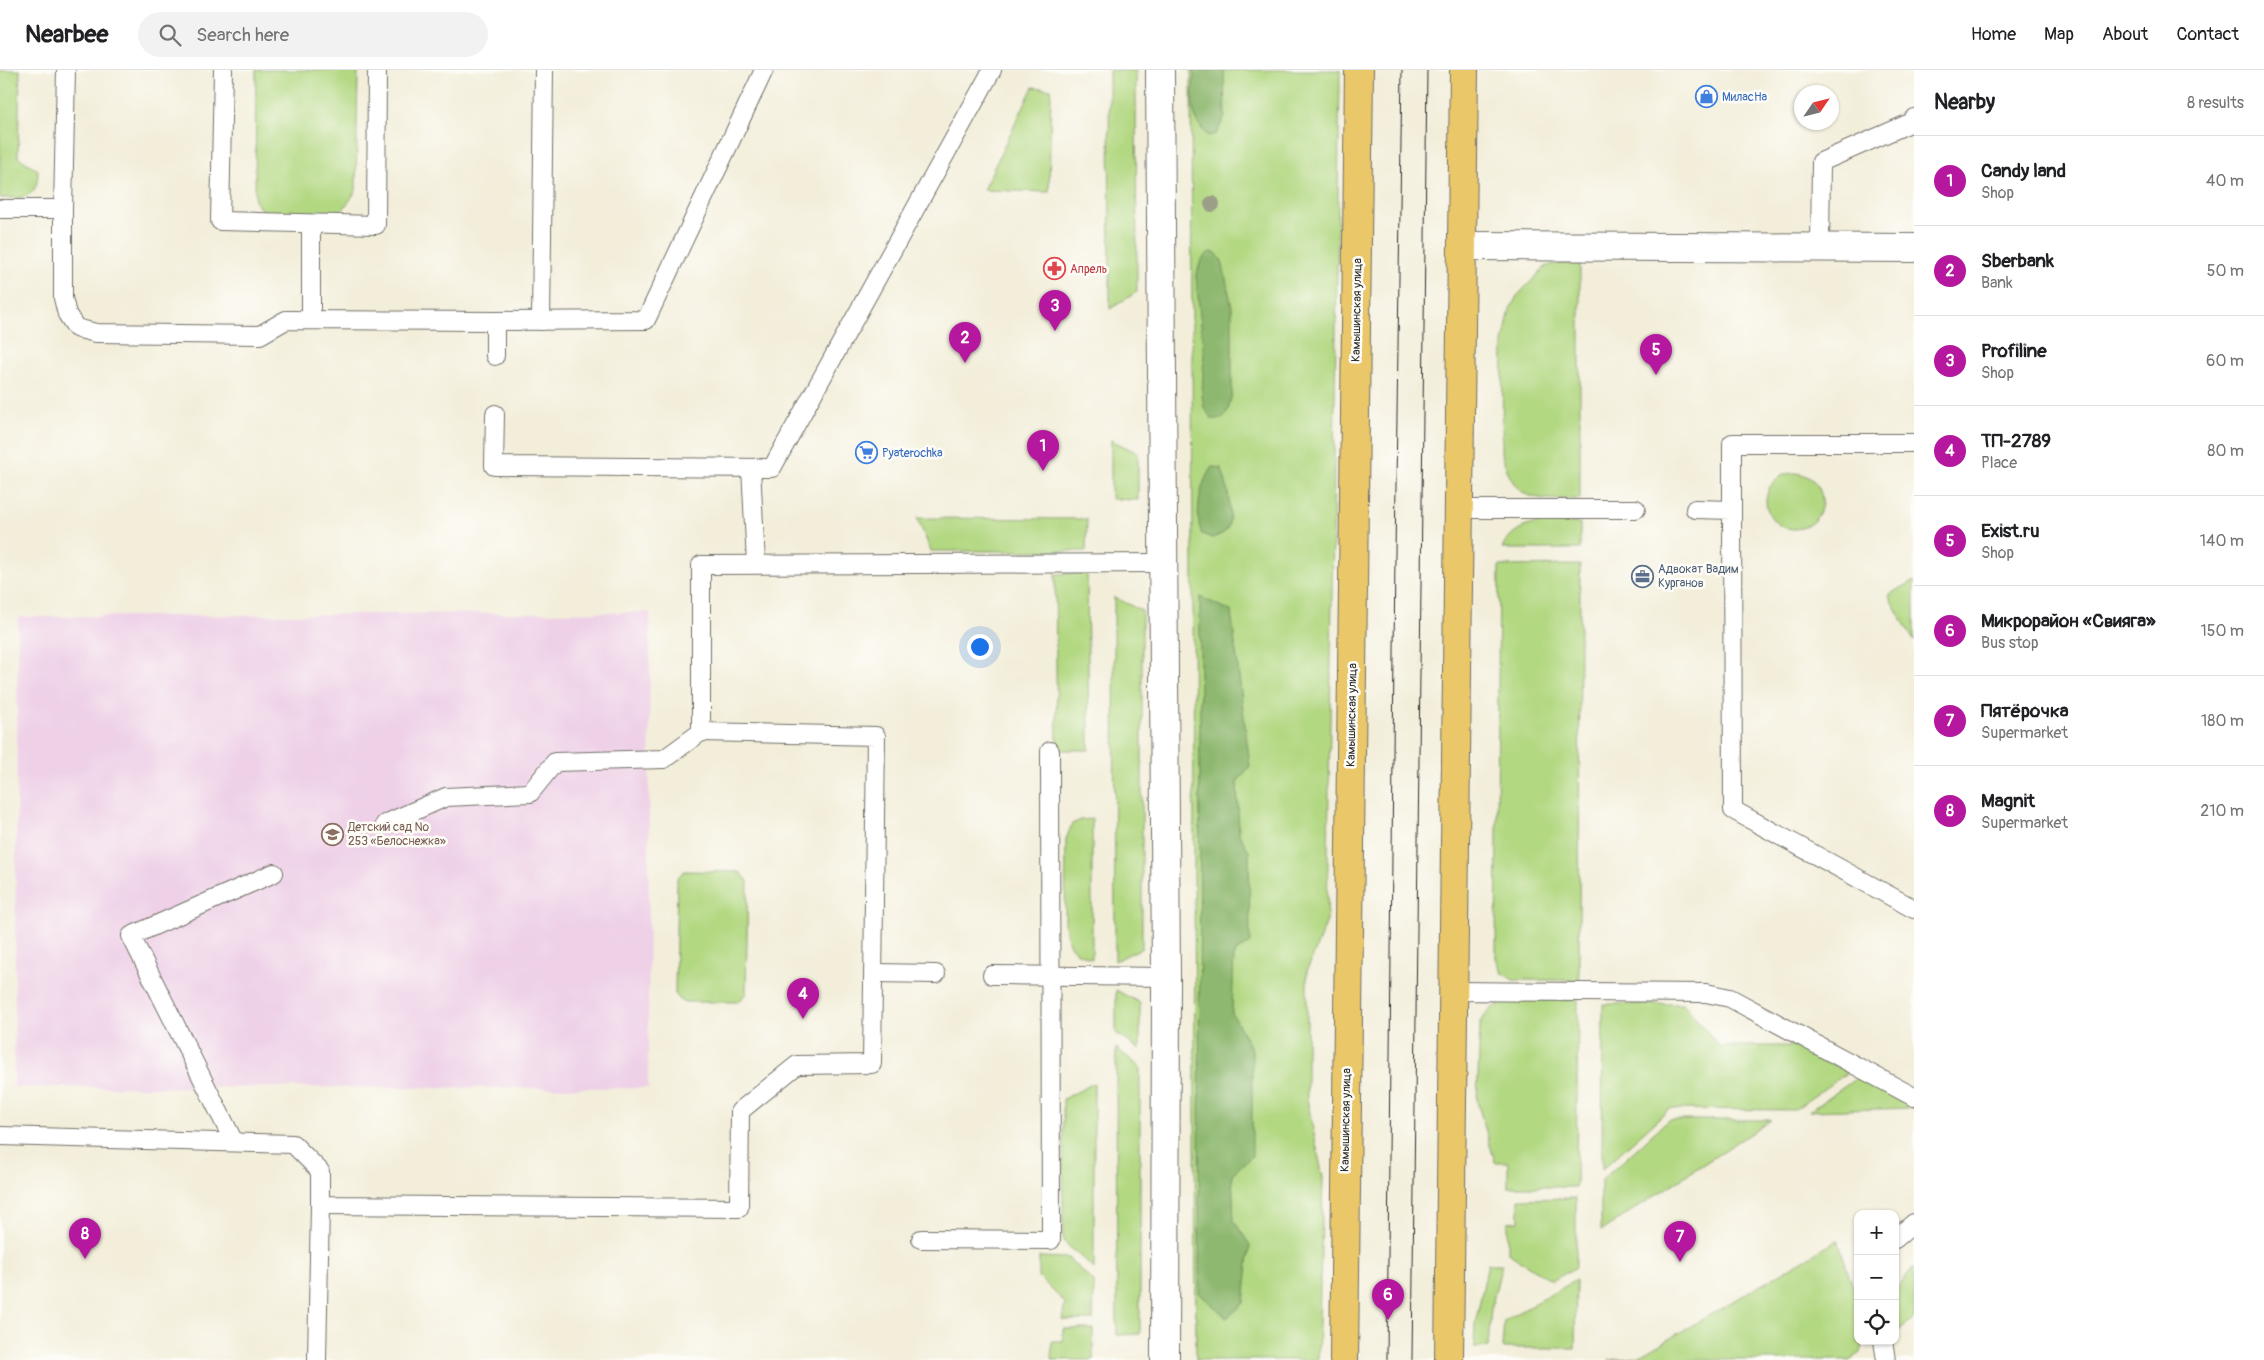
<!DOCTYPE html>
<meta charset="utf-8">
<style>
body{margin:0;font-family:Pangolin,sans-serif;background:#f2f2f2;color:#202124}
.controls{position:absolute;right:15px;bottom:15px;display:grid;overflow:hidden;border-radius:10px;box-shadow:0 1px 4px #0004}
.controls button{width:45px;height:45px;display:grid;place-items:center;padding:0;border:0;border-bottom:1px solid #e0e0e0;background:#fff;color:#202124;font:25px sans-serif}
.compass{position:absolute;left:1794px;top:15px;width:45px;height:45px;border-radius:50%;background:#fff;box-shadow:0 1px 4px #0004;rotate:55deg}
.you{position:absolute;left:979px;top:576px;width:18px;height:18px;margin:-12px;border:4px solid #fff;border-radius:50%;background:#1a73e8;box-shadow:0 0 0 8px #1a73e833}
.badge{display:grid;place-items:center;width:32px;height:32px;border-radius:50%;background:#b5179e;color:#fff;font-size:16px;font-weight:700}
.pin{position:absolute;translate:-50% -41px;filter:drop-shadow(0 1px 2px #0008)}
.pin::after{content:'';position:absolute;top:26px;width:18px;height:15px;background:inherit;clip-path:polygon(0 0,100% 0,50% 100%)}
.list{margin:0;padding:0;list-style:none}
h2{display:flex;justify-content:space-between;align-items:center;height:65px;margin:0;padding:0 20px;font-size:21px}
h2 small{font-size:16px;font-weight:400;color:#757577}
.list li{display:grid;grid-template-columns:32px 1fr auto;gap:15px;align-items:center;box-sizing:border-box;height:90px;padding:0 20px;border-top:1px solid #e0e0e0}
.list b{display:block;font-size:19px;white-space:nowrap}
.list p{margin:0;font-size:16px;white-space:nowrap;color:#757577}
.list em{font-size:16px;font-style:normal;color:#757577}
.icon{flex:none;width:28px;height:28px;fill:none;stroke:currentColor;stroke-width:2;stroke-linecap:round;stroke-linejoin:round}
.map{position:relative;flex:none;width:1914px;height:1290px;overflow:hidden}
header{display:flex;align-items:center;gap:30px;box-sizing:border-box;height:70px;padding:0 25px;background:#fff;border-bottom:1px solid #e0e0e0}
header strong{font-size:24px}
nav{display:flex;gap:28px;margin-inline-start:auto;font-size:18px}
.search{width:350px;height:45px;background:#f2f2f2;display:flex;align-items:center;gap:12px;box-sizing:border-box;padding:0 18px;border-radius:28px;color:#757577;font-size:19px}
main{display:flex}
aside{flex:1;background:#fff}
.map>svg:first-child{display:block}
</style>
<header>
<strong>Nearbee</strong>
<div class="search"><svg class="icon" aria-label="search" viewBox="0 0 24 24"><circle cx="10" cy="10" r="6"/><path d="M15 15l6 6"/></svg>Search here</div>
<nav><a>Home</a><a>Map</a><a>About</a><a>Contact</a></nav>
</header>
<main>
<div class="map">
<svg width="1914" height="1290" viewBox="0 0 1914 1290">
<rect width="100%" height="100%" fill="#fdfcf7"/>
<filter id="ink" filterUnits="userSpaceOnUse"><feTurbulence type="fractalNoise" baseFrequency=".02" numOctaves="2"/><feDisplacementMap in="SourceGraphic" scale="10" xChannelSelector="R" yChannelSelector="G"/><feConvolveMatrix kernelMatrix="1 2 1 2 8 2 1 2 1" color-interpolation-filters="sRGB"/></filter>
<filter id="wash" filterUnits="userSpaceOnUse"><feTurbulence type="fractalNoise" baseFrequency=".0096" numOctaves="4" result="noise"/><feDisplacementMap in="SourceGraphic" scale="20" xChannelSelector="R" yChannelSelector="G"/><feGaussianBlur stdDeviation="1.12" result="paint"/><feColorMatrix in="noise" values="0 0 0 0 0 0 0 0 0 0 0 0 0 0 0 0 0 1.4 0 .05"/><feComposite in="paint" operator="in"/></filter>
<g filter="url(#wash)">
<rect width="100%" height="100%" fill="#f3eeda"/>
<polygon fill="#eed0e7" points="650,542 648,1018 14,1017 18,547"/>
<g fill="#b3d882" stroke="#6f8256">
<path d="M0 0H20L18 87 38 100C38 129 25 128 0 128Z"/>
<path d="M256 0H358L356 120C349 132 344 142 331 147L269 145 259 137 255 131Z"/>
<polygon points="1109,0 1136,0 1137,222 1110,239"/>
<polygon points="1191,0 1340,0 1327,851 1307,901 1307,1029 1323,1108 1318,1290 1196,1290"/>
<polygon points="1033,17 1051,19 1049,122 983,120"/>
<path d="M1580 193V429C1536 429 1515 435 1502 384L1503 273 1510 239 1517 226 1545 197 1554 194Z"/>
<polygon points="1111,370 1138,383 1138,430 1111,429"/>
<circle cx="1794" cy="431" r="28"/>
<polygon points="917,448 1087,449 1086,481 931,481"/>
<path d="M1544 452 1580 453V479H1502C1510 460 1525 455 1544 452Z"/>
<polygon points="1580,495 1579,910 1513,910 1502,903 1496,888 1499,496"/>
<polygon points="1087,503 1089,680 1057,680 1055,504"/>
<polygon points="1914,511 1914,571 1888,525"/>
<polygon points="1114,527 1142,541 1142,878 1115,891"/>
<polygon points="1092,749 1092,889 1076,882 1069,874 1065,857 1066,769 1072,754 1081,750"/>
<polygon points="684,801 740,802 748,811 746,924 738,932 682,932 675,924 677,808"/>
<polygon points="1116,920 1140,933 1140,980 1116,963"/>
<path d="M1514 930H1578L1576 1117H1508V1092H1495L1477 1031 1480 955C1486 939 1499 932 1514 930Z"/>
<polygon points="1603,934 1684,934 1719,976 1795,976 1848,1002 1794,1040 1669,1039 1602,1099"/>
<polygon points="1116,978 1140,997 1140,1264 1117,1265"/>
<polygon points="1857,1008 1914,1038 1809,1041"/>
<polygon points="1094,1013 1094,1199 1063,1171 1063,1029"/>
<polygon points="1668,1050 1771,1050 1601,1161 1601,1111"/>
<polygon points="1576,1128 1576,1197 1552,1211 1508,1183 1508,1152 1519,1151 1519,1129"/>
<polygon points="1838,1170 1858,1234 1858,1271 1864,1271 1861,1283 1850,1290 1608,1290 1638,1287"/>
<polygon points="1039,1187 1068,1188 1094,1212 1093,1250 1062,1250 1065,1233 1039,1207"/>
<polygon points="1488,1194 1502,1194 1491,1239 1488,1277 1474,1278 1475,1254"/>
<path d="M1914 1197V1249L1900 1259 1895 1256C1895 1228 1894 1219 1914 1197Z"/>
<polygon points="1576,1210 1575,1278 1502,1278 1504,1251"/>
<polygon points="1063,1259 1093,1259 1093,1290 1051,1290 1052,1271 1063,1271"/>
</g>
<g fill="#8eb870" stroke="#5c724e">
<path d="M1194 0H1224L1225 47 1216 64 1208 66C1186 43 1194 28 1194 0Z"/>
<polygon points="1209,182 1216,183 1222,191 1232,237 1232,324 1228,340 1222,349 1212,349 1204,338 1202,325 1204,284 1196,207 1201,190"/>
<path d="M1212 397 1221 398C1227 409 1233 446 1228 457 1225 464 1218 466 1212 468L1202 464C1194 446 1200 412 1212 397Z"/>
<polygon points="1200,527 1231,541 1250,696 1237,712 1239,764 1249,781 1250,873 1234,883 1232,943 1252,980 1252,1086 1232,1104 1234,1151 1250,1175 1244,1233 1227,1248 1199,1223"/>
</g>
</g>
<g filter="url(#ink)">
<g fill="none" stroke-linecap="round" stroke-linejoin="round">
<defs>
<g id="service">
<polyline points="223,0 220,151 376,155 377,0"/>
<polyline points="0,139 63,139 66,0"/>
<polyline points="63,139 63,228 67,244 76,258 96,263 260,265 286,250 495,251 646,250 764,0"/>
<polyline points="311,154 311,250"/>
<polyline points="1820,178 1821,92 1910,53 1914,48"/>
<polyline points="495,251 495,286"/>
<polyline points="541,251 544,0"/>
<polyline points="495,344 494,396 772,398 992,0"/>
<polyline points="751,398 756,493"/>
<polyline points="1458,439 1636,439"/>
<polyline points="1695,439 1732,440 1733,740 1914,839"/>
<polyline points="1732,440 1732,373 1914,373"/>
<polyline points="385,754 446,727 530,723 555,692 664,689 701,662"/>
<polyline points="874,903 936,904"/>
<polyline points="992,905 1166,907"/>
<polyline points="1452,921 1706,923 1730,928 1914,1027"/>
<polyline points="0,1066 293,1074 320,1101 320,1135 739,1138 740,1041 797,995 872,994 876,666 701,662 701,495 1165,493"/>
<polyline points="234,1072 131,866 274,803"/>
<polyline points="921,1169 1051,1170 1050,681"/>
<polyline points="1895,1169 1914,1153"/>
<polyline points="1883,1271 1886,1290"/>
<polyline points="317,1290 320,1135"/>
</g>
<g id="minor">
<polyline points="1160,0 1166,907 1165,1290"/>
<polyline points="1462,176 1914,178"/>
</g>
<g id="primary">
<polyline points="1344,1290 1359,0"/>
<polyline points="1449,1290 1464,0"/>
</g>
</defs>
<use href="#service" stroke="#716f68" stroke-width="20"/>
<use href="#minor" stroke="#716f68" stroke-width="30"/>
<use href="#primary" stroke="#716f68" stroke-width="30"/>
<use href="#service" stroke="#fff" stroke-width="18"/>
<use href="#minor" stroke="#fff" stroke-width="28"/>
<use href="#primary" stroke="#eac769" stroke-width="28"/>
<g stroke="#2b2b2b" stroke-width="1">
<polyline points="1387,1290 1395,484 1402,0"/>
<polyline points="1412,1290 1427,0"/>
</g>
</g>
<circle fill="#9c9f88" cx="1212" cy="134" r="8"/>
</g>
<defs>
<symbol id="shop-ring" viewBox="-11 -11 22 22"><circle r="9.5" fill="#fdfcf7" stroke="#3f7fe0" stroke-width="1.5"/><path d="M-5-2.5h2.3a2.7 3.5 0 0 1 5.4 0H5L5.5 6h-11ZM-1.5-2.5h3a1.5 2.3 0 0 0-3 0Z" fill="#3f7fe0"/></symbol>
<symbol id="pharmacy-ring" viewBox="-11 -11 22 22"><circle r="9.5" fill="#fdfcf7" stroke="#e0444e" stroke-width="1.5"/><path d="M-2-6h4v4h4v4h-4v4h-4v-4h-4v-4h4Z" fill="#e0444e"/></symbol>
<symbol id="supermarket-ring" viewBox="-11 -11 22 22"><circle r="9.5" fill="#fdfcf7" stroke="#3f7fe0" stroke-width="1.5"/><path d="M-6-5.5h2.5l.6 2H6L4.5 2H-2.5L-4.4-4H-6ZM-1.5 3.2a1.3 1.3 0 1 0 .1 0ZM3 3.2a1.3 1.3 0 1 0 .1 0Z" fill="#3f7fe0"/></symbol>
<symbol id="office-ring" viewBox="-11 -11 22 22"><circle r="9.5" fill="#fdfcf7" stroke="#5c6f8a" stroke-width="1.5"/><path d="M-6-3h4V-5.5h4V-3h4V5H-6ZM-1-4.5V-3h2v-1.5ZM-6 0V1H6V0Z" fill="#5c6f8a"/></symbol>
<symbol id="school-ring" viewBox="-11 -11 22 22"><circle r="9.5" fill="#fdfcf7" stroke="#8d6e63" stroke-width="1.5"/><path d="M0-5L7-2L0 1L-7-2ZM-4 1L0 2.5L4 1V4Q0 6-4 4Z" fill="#8d6e63"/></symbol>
</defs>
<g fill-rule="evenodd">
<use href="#shop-ring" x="1694" y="14" width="25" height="25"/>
<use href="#pharmacy-ring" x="1042" y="186" width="25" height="25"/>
<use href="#supermarket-ring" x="854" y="370" width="25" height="25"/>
<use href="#office-ring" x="1630" y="494" width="25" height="25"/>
<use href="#school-ring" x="320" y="752" width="25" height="25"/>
</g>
<g text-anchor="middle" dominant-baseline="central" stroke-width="5" stroke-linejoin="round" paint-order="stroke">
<g font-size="12" fill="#366cbe" stroke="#fdfcf7" text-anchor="start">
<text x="1722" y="27">МиласНа</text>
<text x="882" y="383">Pyaterochka</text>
</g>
<g font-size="12" fill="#be3a42" stroke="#fdfcf7" text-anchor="start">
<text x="1070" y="199">Апрель</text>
</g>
<g font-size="12" fill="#2b2b2b" stroke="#fdfcf7">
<text transform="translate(1357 240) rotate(-89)">Камышинская улица</text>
<text transform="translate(1352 645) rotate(-89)">Камышинская улица</text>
<text transform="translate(1346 1050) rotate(-89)">Камышинская улица</text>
</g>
<g font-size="12" fill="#4e5e75" stroke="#fdfcf7" text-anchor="start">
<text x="1658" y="499">Адвокат Вадим<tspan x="1658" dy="14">Курганов</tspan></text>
</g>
<g font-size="12" fill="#785e54" stroke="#fdfcf7" text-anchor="start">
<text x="348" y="757">Детский сад №<tspan x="348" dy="14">253 «Белоснежка»</tspan></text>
</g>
</g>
</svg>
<div class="controls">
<button>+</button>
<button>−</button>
<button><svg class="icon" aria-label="locate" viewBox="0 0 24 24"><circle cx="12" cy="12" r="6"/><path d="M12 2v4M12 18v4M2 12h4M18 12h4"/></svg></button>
</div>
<svg class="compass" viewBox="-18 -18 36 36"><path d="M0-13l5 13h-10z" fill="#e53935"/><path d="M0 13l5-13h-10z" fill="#757577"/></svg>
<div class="you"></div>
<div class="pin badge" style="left:1043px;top:401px">1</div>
<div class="pin badge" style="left:965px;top:293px">2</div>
<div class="pin badge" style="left:1055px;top:261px">3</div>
<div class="pin badge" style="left:803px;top:949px">4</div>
<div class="pin badge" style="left:1656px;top:305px">5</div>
<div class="pin badge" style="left:1388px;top:1250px">6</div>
<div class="pin badge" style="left:1680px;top:1192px">7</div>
<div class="pin badge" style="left:85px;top:1189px">8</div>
</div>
<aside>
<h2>Nearby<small>8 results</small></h2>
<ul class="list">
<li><span class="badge">1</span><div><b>Candy land</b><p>Shop</p></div><em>40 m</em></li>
<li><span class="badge">2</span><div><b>Sberbank</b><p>Bank</p></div><em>50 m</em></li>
<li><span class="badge">3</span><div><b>Profiline</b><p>Shop</p></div><em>60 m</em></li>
<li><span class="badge">4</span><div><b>ТП-2789</b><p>Place</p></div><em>80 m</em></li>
<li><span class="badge">5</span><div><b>Exist.ru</b><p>Shop</p></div><em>140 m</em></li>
<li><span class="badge">6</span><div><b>Микрорайон «Свияга»</b><p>Bus stop</p></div><em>150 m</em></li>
<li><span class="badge">7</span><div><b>Пятёрочка</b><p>Supermarket</p></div><em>180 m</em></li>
<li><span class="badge">8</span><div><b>Magnit</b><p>Supermarket</p></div><em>210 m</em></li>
</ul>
</aside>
</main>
